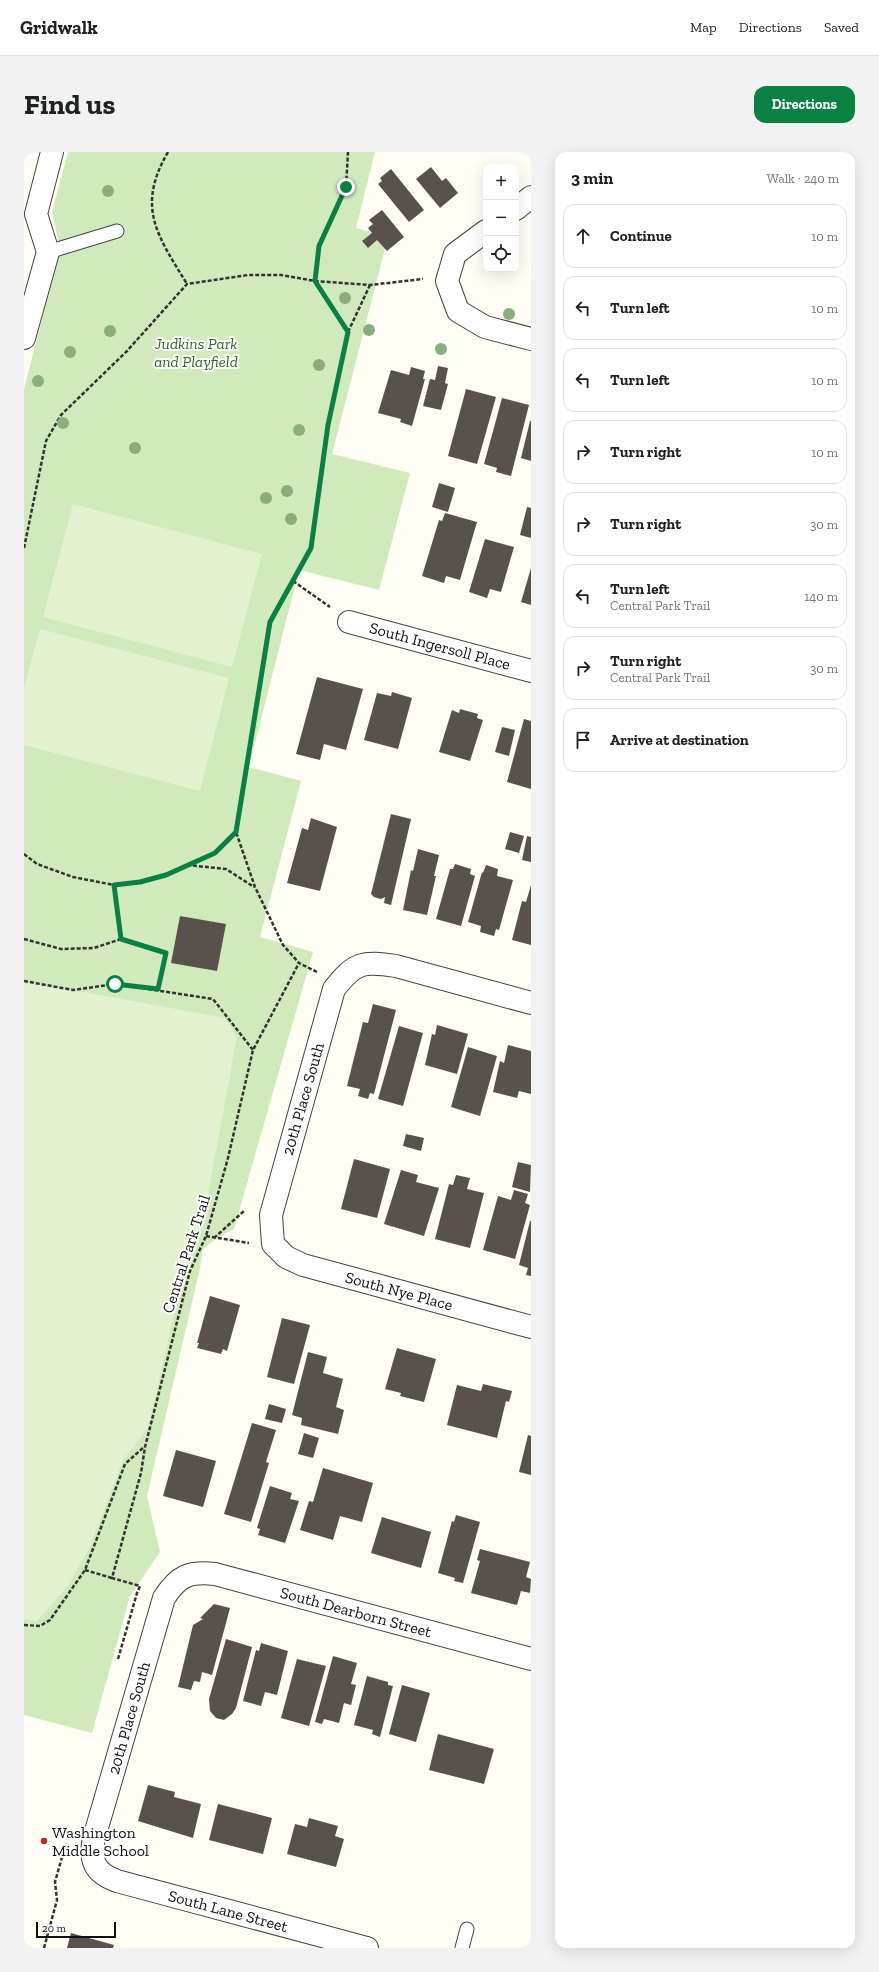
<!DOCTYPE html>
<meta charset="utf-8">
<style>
body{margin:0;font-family:"Zilla Slab",serif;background:#f2f2f2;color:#202124}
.controls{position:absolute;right:12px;top:12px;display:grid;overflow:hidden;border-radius:8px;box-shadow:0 4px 16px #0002}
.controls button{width:36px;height:36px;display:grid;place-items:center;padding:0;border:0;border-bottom:1px solid #e0e0e0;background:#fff;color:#202124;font:20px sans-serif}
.scale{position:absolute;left:12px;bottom:10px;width:80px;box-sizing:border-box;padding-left:4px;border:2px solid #101010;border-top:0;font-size:11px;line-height:14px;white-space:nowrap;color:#101010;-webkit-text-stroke:3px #fff;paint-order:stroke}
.stop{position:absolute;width:12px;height:12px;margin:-9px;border:3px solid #0b8043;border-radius:50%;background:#fff}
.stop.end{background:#0b8043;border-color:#fff;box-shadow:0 1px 4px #0008}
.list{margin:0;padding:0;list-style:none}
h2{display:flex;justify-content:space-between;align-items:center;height:52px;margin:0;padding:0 16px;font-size:17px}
h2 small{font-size:13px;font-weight:400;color:#757577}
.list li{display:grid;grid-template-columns:26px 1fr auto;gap:12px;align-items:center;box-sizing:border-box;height:64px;margin:0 8px 8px;padding:0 8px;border:1px solid #e0e0e0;border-radius:12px}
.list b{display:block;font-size:15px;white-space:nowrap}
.list p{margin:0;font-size:13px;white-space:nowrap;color:#757577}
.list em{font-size:13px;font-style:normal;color:#757577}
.icon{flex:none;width:22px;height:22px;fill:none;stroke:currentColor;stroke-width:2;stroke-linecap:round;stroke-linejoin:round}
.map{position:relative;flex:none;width:507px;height:1796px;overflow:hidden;border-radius:12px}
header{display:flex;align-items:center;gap:24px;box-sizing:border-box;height:56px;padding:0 20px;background:#fff;border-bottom:1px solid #e0e0e0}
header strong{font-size:19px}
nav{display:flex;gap:22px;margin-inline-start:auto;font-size:14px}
.intro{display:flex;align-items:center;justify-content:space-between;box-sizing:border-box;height:96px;padding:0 24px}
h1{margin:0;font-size:28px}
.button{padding:10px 18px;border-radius:12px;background:#0b8043;color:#fff;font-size:14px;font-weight:700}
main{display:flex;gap:24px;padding:0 24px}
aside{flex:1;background:#fff;border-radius:12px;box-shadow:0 4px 16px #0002}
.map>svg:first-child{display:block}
</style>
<header>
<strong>Gridwalk</strong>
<nav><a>Map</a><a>Directions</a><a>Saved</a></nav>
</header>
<div class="intro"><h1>Find us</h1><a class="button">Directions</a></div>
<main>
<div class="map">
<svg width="507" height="1796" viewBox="0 0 507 1796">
<rect width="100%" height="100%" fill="#fffdf4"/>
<polygon fill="#d1eabc" points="44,0 351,0 332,76 364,85 308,302 386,321 355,438 275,418 225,615 277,629 236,785 289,800 210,1077 193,1086 179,1097 176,1116 123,1344 136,1400 106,1444 68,1581 0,1563 0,237 36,97 28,60"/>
<g fill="#e3f1ce">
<polygon points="49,352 238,402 208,515 19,465"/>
<polygon points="16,477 205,526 176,639 0,593 0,536"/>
<polygon points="0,829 201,866 213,885 177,1080 169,1080 124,1276 99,1308 65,1397 44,1434 13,1469 0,1467"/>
</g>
<g fill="#59524c">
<polygon points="407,15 418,29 422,26 434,41 416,56 392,27"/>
<polygon points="367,17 400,58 385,70 354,32 358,29 356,26"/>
<polygon points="358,58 380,85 363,99 353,88 344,96 338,89 348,81 344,76 349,72 345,68"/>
<polygon points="414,214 424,216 421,231 424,232 417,258 399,254 406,227 411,228"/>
<polygon points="387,215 401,219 399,227 401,227 388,274 376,270 377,267 354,261 367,218 385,223"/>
<polygon points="442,237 472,245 453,312 424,304"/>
<polygon points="478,246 505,253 487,324 472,320 473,316 460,312"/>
<polygon points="506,269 507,269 507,309 497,306"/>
<polygon points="415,331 431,336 424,360 408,355"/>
<polygon points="503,355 507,356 507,386 496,383"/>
<polygon points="421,361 453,370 436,428 422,424 420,431 398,424 415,368 418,369"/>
<polygon points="461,387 490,395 477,440 466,437 463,446 445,440"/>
<polygon points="507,416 507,453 497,450"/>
<polygon points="293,525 339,537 322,598 300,592 296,608 272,602"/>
<polygon points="368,540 388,546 374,597 340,588 353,541 367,544"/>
<polygon points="436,557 454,562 453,566 459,568 446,609 415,600 428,558 435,561"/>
<polygon points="500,567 507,569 507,637 483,630"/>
<polygon points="478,575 491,578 485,604 471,600"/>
<polygon points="367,662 387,667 367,753 360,751 361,745 357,747 350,745 347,742"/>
<polygon points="287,666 313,675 296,739 263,731 278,676 284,678"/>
<polygon points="486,680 500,684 495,701 481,697"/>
<polygon points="503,684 507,685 507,710 498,708"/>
<polygon points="394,697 415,703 410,724 412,724 403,763 379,758 387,718 389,719"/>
<polygon points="431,712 447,717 446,722 451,724 437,774 412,767 426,717 429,717"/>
<polygon points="462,713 474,717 473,724 489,728 475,778 472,777 470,784 456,780 457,774 444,770 458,720 459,721"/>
<polygon points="507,733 507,793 488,788 498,749 502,750"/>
<polygon points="156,764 202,772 193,819 147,811"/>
<polygon points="349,852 372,858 350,942 346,941 344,947 334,944 336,937 323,934 339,870 344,871"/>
<polygon points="413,873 444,882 433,922 401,913 408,882 411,883"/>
<polygon points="375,874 399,881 379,954 354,947"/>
<polygon points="484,893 507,899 507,942 495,939 493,946 469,940 476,909 480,911"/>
<polygon points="444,895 473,904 456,964 427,955"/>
<polygon points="382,982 400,986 397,999 379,994"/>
<polygon points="330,1007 366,1017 353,1066 317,1057"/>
<polygon points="494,1010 507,1013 506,1040 488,1035"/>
<polygon points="377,1018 394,1023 392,1030 415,1036 400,1084 360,1072"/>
<polygon points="432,1023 446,1026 443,1037 460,1041 446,1096 411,1087 425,1032 429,1033"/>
<polygon points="490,1038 504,1042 501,1051 506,1053 491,1107 459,1098 474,1044 487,1048"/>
<polygon points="506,1069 507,1069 507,1124 502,1123 504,1116 495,1113"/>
<polygon points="186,1144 216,1153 203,1199 199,1197 197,1202 173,1196 175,1191 173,1191"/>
<polygon points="258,1166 286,1173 270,1232 243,1225"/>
<polygon points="373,1196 412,1207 400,1250 376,1244 377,1241 361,1237"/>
<polygon points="284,1200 303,1205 299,1221 319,1227 312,1255 320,1258 314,1282 277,1273 278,1266 268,1263"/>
<polygon points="459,1232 488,1239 485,1250 482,1249 473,1286 423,1273 433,1233 457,1239"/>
<polygon points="245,1252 262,1257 258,1271 241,1267"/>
<polygon points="228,1271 252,1278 242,1310 245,1311 227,1370 200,1362"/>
<polygon points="280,1281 295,1286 289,1306 274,1302"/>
<polygon points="504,1283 507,1284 507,1323 495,1320"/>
<polygon points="152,1298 192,1309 179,1355 139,1344"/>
<polygon points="299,1316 349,1331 338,1370 316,1364 309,1388 276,1378 285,1349 289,1350"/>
<polygon points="246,1334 268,1341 266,1347 275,1349 261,1391 234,1383 236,1377 233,1376"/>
<polygon points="432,1363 456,1370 439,1431 430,1429 431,1426 414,1421 428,1369 430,1370"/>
<polygon points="358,1365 407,1380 397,1416 347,1401"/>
<polygon points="456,1397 506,1410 502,1425 507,1427 506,1441 497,1439 493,1453 447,1441 456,1409 453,1408"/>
<polygon points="190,1452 206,1456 188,1523 178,1520 176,1530 170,1529 167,1538 154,1535 169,1473 179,1467 176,1466"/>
<polygon points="202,1487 228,1495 212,1556 208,1562 200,1568 192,1566 186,1559 185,1547"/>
<polygon points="237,1491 264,1499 253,1543 241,1540 237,1554 219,1549 232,1498 235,1499"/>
<polygon points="309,1504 333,1511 327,1532 332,1533 327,1553 320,1551 315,1571 300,1567 298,1572 291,1570"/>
<polygon points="273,1507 302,1514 285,1574 257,1566"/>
<polygon points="343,1524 364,1530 364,1533 369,1534 356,1585 348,1582 349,1578 330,1573"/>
<polygon points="378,1533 406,1541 392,1590 365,1582"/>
<polygon points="414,1582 470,1597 460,1632 405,1618"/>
<polygon points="124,1633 151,1640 150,1645 177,1652 169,1686 114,1669"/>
<polygon points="194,1652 248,1666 239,1702 185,1688"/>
<polygon points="285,1666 314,1674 311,1684 320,1687 312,1715 263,1702 271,1672 283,1675"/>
<polygon points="47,1781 90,1793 89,1796 43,1796"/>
</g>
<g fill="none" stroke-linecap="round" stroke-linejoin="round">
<defs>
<g id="lane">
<polyline points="24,100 93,79"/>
<polyline points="438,1796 443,1777"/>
</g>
<g id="street">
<polyline points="492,57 507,45"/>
<polyline points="462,79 431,102 423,129 434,159 461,175 507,187"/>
<polyline points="0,186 24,100 12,62 28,0"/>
<polyline points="325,470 507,519"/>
<path d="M507 851 372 814C339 809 331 810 310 837L247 1063 249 1092 262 1105 279 1113 507 1175"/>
<path d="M343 1796 93 1729C71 1721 65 1709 70 1686L140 1446C154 1424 165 1419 191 1422L507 1507"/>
</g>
</defs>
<use href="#lane" stroke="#434343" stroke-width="15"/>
<use href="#street" stroke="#434343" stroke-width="24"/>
<g stroke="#323232" stroke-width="2.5" stroke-dasharray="4 2" stroke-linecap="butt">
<path d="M144 0C112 55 133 83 163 132"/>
<polyline points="324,180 346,133"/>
<polyline points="0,396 22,289 37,263 103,199 163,132 224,123 257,123 291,129 346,133 399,127"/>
<polyline points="269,429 306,455"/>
<polyline points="0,702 13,712 49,725 90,733 116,730 142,723 191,701 212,680"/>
<polyline points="163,713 202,717 230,735"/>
<polyline points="90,733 97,787"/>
<polyline points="0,787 37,797 70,796 97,787 142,801 134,837"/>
<polyline points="293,820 275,811 259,793 231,735 212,680 245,470 287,396 304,273 324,180 291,129 295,95 322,35 324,0"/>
<polyline points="0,829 49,838 91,832 189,847 229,898"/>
<polyline points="182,1084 225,1091"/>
<polyline points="190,1086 220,1059"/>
<polyline points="61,1418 88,1426"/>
<polyline points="0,1473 16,1474 26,1468 61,1418 101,1312 120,1295"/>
<polyline points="94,1507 113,1441 116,1434 88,1426 117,1321 121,1295 166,1119 182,1084 204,1006 229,898 275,811"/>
<polyline points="20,1796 33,1748 31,1730 42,1691"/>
</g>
<use href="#lane" stroke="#fff" stroke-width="13"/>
<use href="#street" stroke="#fff" stroke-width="22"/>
</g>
<g fill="#8aac7f">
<circle cx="84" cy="39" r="6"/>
<circle cx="321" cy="146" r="6"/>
<circle cx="485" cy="162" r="6"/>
<circle cx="345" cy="178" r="6"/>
<circle cx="86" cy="179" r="6"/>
<circle cx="417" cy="197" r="6"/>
<circle cx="46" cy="200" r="6"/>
<circle cx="295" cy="213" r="6"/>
<circle cx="14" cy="229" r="6"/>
<circle cx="39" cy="271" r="6"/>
<circle cx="275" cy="278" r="6"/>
<circle cx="111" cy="296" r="6"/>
<circle cx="263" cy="339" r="6"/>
<circle cx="242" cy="346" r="6"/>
<circle cx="267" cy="367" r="6"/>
</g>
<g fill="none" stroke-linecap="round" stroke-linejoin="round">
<polyline stroke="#0b8043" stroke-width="5" points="91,832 134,837 142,801 97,787 90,733 116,730 142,723 191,701 212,680 246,470 287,396 304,273 324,180 291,129 295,94 322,35"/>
</g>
<circle fill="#c12927" stroke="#fff" stroke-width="1.5" cx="20" cy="1689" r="4"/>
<g text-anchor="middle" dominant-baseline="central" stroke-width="4" stroke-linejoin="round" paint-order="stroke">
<g font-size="16" font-style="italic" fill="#2b691f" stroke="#fff">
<text x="172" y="191">Judkins Park<tspan x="172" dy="18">and Playfield</tspan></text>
</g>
<g font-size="16" fill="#101010" stroke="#fff">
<text transform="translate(416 494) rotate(15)">South Ingersoll Place</text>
<text transform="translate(279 947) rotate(-74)">20th Place South</text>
<text transform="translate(162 1102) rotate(-72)">Central Park Trail</text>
<text transform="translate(375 1139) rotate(15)">South Nye Place</text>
<text transform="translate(332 1460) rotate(15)">South Dearborn Street</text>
<text transform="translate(105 1566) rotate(-74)">20th Place South</text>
<text transform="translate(204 1759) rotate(15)">South Lane Street</text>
</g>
<g font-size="16" fill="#101010" stroke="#fff" text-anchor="start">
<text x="28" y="1680">Washington<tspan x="28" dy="18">Middle School</tspan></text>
</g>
</g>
</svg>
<div class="controls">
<button>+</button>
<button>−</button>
<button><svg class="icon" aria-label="locate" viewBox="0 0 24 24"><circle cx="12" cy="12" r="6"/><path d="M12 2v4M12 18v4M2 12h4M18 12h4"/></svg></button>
</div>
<div class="scale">20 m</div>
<div class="stop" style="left:91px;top:832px"></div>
<div class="stop end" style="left:322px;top:35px"></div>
</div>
<aside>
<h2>3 min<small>Walk · 240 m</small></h2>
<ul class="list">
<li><svg class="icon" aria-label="ahead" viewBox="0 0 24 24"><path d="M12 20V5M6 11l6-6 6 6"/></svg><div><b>Continue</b></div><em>10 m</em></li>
<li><svg class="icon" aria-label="left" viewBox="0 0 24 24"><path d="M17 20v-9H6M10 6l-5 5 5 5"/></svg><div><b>Turn left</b></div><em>10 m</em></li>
<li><svg class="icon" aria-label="left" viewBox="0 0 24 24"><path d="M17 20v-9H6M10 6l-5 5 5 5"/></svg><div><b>Turn left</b></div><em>10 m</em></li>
<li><svg class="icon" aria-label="right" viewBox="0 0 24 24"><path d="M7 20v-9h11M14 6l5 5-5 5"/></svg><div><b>Turn right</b></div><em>10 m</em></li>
<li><svg class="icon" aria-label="right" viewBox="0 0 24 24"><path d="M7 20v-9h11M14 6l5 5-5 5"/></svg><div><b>Turn right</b></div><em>30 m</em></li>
<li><svg class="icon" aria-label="left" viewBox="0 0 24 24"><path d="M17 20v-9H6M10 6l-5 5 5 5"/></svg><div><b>Turn left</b><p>Central Park Trail</p></div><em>140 m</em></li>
<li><svg class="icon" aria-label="right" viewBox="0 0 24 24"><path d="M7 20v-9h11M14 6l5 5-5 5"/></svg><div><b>Turn right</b><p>Central Park Trail</p></div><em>30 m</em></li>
<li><svg class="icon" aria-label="arrive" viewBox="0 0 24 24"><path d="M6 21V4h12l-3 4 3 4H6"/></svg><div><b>Arrive at destination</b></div></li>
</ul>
</aside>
</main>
